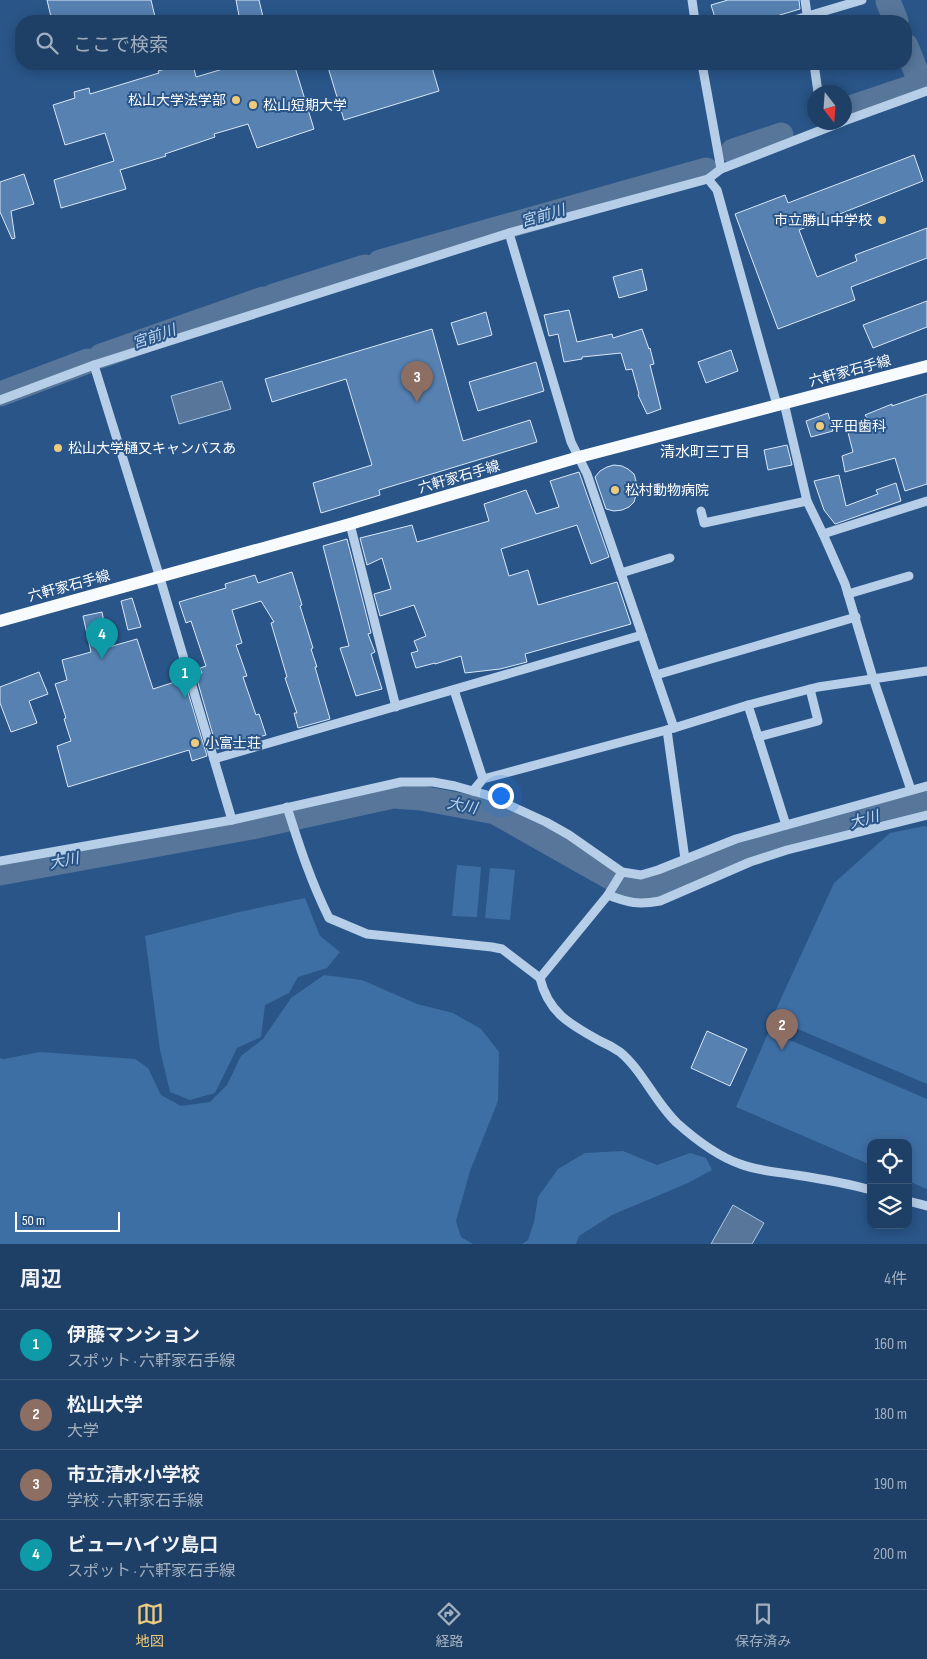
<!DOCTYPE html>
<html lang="ja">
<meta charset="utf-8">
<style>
body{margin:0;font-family:"Sofia Sans Condensed","Noto Sans JP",sans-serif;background:#27476c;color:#f1f3f6}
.controls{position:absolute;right:15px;bottom:15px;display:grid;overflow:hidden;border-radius:10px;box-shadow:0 2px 12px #0003}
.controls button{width:45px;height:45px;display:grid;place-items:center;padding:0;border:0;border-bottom:1px solid #3c597a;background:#1f4066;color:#f1f3f6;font:25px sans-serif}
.compass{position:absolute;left:807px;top:85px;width:45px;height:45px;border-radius:50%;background:#1f4066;box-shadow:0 2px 12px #0003;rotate:163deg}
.scale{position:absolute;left:15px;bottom:12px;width:105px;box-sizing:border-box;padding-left:5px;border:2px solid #fff;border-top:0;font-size:14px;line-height:18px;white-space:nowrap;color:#fff;-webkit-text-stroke:4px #295588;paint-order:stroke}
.you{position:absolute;left:500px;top:795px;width:18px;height:18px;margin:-12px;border:4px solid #fff;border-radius:50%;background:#1a73e8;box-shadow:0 0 0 8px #1a73e833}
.badge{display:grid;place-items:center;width:32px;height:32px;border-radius:50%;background:#efcb7d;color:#fff;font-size:16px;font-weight:700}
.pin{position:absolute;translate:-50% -41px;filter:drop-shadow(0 1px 2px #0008)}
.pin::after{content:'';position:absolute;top:26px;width:18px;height:15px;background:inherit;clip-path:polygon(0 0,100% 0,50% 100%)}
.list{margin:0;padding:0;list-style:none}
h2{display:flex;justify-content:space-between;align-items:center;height:65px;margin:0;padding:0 20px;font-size:21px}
h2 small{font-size:16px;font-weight:400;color:#a1afbf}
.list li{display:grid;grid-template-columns:32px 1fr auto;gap:15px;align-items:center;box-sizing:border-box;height:70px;padding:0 20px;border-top:1px solid #3c597a}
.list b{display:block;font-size:19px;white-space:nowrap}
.list p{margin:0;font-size:16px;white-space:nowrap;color:#a1afbf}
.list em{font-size:16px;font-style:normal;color:#a1afbf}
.icon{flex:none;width:28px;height:28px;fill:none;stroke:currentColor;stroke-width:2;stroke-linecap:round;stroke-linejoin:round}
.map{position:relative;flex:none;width:927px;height:1244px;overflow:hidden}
.search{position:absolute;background:#1f4066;box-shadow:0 2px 12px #0003;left:15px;right:15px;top:15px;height:55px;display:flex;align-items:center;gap:12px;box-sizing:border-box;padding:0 18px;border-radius:20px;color:#a1afbf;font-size:19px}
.sheet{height:345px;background:#1f4066}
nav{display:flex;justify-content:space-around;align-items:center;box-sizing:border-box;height:70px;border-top:1px solid #3c597a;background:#1f4066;font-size:14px;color:#a1afbf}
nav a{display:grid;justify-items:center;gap:2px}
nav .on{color:#efcb7d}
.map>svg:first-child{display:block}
</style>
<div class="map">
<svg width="927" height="1244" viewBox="0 0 927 1244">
<rect width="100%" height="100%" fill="#295588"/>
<g fill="#3e6fa4">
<polygon points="925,826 927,827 927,1084 772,1018 834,883 890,833"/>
<polygon points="457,865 481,867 477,917 452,916"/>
<polygon points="490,868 515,870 510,920 485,918"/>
<polygon points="305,898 320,936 340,952 327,968 298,977 289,993 265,1005 261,1037 237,1048 215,1093 190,1100 170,1092 160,1050 145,936 239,912"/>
<polygon points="324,975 362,980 417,1004 453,1013 481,1029 499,1052 498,1101 470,1171 456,1221 461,1237 473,1244 0,1244 0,1058 4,1059 40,1052 135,1059 148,1068 161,1095 181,1106 210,1102 227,1085 241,1056 263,1039 291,998"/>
<polygon points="769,1031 927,1099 927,1189 908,1181 908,1143 871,1143 871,1165 736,1107"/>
<polygon points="623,1151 657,1165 690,1153 706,1158 712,1170 688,1183 612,1215 579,1236 576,1244 522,1244 528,1240 534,1222 538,1197 558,1169 585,1153"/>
</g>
<g fill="#57769a" stroke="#abc9e8">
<polygon points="222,381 231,409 179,424 171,396"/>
<polygon points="733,1205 764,1223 752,1244 711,1244"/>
</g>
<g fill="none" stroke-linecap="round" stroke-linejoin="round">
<g stroke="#57769a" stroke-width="25">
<polyline points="888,1 896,21"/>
<polyline points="844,110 921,84 906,46"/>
<polyline points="733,151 781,135"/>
<polyline points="380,262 706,170"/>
<polyline points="274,296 365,267"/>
<polyline points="101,356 263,299"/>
<polyline points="0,394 88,361"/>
<polyline points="0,873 252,827 393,796 421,798 495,812 635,891 654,889 731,856 850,822 927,803"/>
</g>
</g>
<g fill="#5681b1" stroke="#dae8f7">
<polygon points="47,0 151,0 156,21 52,21"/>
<polygon points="236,0 259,0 264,21 240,21"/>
<polygon points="728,0 799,0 800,9 770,18 771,21 716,21 711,5"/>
<polygon points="184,64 193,64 196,77 233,66 232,64 294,64 314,129 257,148 248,124 214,134 215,137 165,154 166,156 120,170 126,189 61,208 54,180 114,161 105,133 65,145 53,105 75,98 74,92 89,88 90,94 159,73 158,71"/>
<polygon points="327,64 431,64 439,91 344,120"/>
<polygon points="914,155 923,181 799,230 817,277 857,261 855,255 927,228 927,258 851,287 855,300 778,329 735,214 785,195 788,203"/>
<polygon points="24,174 34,204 11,211 15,238 12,239 0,212 0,182"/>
<polygon points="642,269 647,290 619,298 613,277"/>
<polygon points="927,301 927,327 873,348 863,325"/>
<polygon points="569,310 577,342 612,334 613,338 642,329 649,349 650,348 654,364 650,365 661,409 647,414 638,395 639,394 632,369 626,370 621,353 582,357 582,359 564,362 558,334 549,336 544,315"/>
<polygon points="486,312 492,335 458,345 451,323"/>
<polygon points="432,329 463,441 530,420 537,442 379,490 380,495 321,513 313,483 372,465 346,379 272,402 265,379"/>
<polygon points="731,350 738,371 706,383 698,362"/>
<polygon points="536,362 544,391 478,411 469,382"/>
<polygon points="927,394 927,484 905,491 895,458 845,472 842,456 853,452 846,425 867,418 865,415 892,404 892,406"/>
<polygon points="828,413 833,431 811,437 806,421"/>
<polygon points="787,445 792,465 768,470 764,450"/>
<polygon points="614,465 622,466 628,469 634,474 638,488 634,502 629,507 622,510 614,511 606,509 595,477 600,471 607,467"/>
<polygon points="579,472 609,557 591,564 577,525 501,549 509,576 528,570 538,605 617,582 631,624 525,654 527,662 500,669 465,673 461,656 435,664 435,663 416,668 411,653 418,651 414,641 426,636 414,605 380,616 374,594 391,589 382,558 367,565 360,538 412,525 417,542 489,521 484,504 526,490 536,514 559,507 550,481"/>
<polygon points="839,475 846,506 878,494 876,490 896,483 901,501 835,524 824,510 814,481"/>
<polygon points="347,539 371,633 368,634 375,652 371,654 382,689 356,696 340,648 349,646 323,546"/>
<polygon points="292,572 302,605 300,606 313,648 311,649 317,667 315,667 330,719 298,728 294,713 297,713 285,678 287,677 271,623 274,622 261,601 232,610 242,643 236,645 247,676 243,677 256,715 259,714 266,735 217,749 196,676 202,673 200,668 206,666 191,621 186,623 179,602 226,588 225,584 255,575 258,583"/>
<polygon points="132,598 141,627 128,630 121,601"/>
<polygon points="102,612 109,647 137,639 153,689 184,679 207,756 192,761 189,750 68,787 57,746 71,741 64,719 66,718 55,684 67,680 62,660 91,652 83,616"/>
<polygon points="39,672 48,694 29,701 37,723 11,732 0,703 0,687"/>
<polygon points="707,1031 747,1049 730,1086 691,1068"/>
</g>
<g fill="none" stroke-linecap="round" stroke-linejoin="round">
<g stroke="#b6cee8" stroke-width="9">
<polyline points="692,0 695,21"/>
<polyline points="805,0 808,21"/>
<polyline points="791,21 862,0"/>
<polyline points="702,64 721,169"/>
<polyline points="814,64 818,92"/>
<polyline points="844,121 927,91"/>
<polyline points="708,179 717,190 777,405"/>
<polyline points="509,233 571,442 587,474 674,728"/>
<polyline points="94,365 160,578 232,820"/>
<polyline points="0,400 94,365 509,233 708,179 721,169 842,122"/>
<polyline points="784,403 807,501 823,534 845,584 873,678 911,790"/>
<polyline points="701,511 704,523 807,501"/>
<polyline points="350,524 396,707"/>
<polyline points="823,534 927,501"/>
<polyline points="621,573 670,558"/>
<polyline points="848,594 909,576"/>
<polyline points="656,675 856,617"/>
<polyline points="454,690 483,779"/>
<polyline points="748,705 786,825"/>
<polyline points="667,730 685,859"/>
<polyline points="758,737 818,721 810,689"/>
<polyline points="214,759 642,635"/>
<polyline points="473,791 483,779 674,728 748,705 818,687 927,671"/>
<path d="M287 807C299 845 311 882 329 918L367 934 492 947 502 949 540 978C548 1013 571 1025 600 1041 607 1044 614 1048 620 1052 642 1070 655 1102 677 1123 695 1139 717 1156 740 1164 758 1171 778 1172 796 1175 822 1179 846 1183 871 1190"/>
<polyline points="0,861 232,820 401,782 433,782 455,786 487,795 546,822 569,835 622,872 641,875 658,870 736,839 927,786"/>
<path d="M608 895C629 903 638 905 660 901L750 862 787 850 927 815"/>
<polyline points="540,978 608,895 622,872"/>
<polyline points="908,1201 927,1206"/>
</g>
<polyline stroke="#f8fbfe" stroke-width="12" points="0,621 350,524 579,457 927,366"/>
</g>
<g fill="#efcb7d" stroke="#295588" stroke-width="2">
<circle cx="236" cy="100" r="5"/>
<circle cx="253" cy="105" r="5"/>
<circle cx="882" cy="220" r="5"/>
<circle cx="820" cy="426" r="5"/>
<circle cx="58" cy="448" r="5"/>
<circle cx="615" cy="490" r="5"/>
<circle cx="195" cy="743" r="5"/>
</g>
<g text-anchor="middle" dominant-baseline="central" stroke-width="4" stroke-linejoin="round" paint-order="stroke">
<g font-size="14" fill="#fff" stroke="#295588" text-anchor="start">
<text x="226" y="100" text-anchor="end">松山大学法学部</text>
<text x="263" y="105">松山短期大学</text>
<text x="872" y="220" text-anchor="end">市立勝山中学校</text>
<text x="830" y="426">平田歯科</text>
<text x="68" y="448">松山大学樋又キャンパスあ</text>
<text x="625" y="490">松村動物病院</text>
<text x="205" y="743">小富士荘</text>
</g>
<g font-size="14" fill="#fff" stroke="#295588">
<text transform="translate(850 371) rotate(-15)">六軒家石手線</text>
<text transform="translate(459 477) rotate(-16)">六軒家石手線</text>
<text transform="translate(69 586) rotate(-15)">六軒家石手線</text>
</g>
<g font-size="15" font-style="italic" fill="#c2d8f0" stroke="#295588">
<text transform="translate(543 216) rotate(-16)">宮前川</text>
<text transform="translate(154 337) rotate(-19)">宮前川</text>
<text transform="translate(462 806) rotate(11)">大川</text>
<text transform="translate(864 820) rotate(-15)">大川</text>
<text transform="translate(64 861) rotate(-11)">大川</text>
</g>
<g font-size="15" fill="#fff" stroke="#295588">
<text x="705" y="452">清水町三丁目</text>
</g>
</g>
</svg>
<div class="controls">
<button><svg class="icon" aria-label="locate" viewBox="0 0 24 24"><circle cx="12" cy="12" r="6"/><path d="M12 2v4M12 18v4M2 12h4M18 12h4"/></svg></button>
<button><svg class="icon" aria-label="layers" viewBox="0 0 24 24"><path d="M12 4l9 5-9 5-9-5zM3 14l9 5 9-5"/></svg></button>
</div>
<svg class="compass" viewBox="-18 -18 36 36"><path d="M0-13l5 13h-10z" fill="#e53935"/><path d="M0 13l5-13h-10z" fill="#a1afbf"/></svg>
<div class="scale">50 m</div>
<div class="you"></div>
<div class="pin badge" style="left:185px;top:698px;background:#0f9aa8">1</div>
<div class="pin badge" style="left:782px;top:1050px;background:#8d6e63">2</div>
<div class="pin badge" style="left:417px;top:402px;background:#8d6e63">3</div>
<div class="pin badge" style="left:102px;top:659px;background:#0f9aa8">4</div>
<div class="search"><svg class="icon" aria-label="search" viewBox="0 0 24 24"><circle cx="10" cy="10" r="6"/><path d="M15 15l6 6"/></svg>ここで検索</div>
</div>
<section class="sheet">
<h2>周辺<small>4件</small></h2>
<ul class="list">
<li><span class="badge" style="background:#0f9aa8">1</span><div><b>伊藤マンション</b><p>スポット · 六軒家石手線</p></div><em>160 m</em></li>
<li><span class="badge" style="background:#8d6e63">2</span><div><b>松山大学</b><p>大学</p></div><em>180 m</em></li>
<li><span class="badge" style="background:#8d6e63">3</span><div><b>市立清水小学校</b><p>学校 · 六軒家石手線</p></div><em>190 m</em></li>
<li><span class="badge" style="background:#0f9aa8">4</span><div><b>ビューハイツ島口</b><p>スポット · 六軒家石手線</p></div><em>200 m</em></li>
</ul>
</section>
<nav>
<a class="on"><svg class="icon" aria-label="map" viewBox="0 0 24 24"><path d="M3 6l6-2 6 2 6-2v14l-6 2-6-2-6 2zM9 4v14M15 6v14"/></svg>地図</a>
<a><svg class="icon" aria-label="directions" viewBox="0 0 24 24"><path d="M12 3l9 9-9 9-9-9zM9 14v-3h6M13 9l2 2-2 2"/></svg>経路</a>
<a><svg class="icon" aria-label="saved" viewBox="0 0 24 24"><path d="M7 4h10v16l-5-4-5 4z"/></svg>保存済み</a>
</nav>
